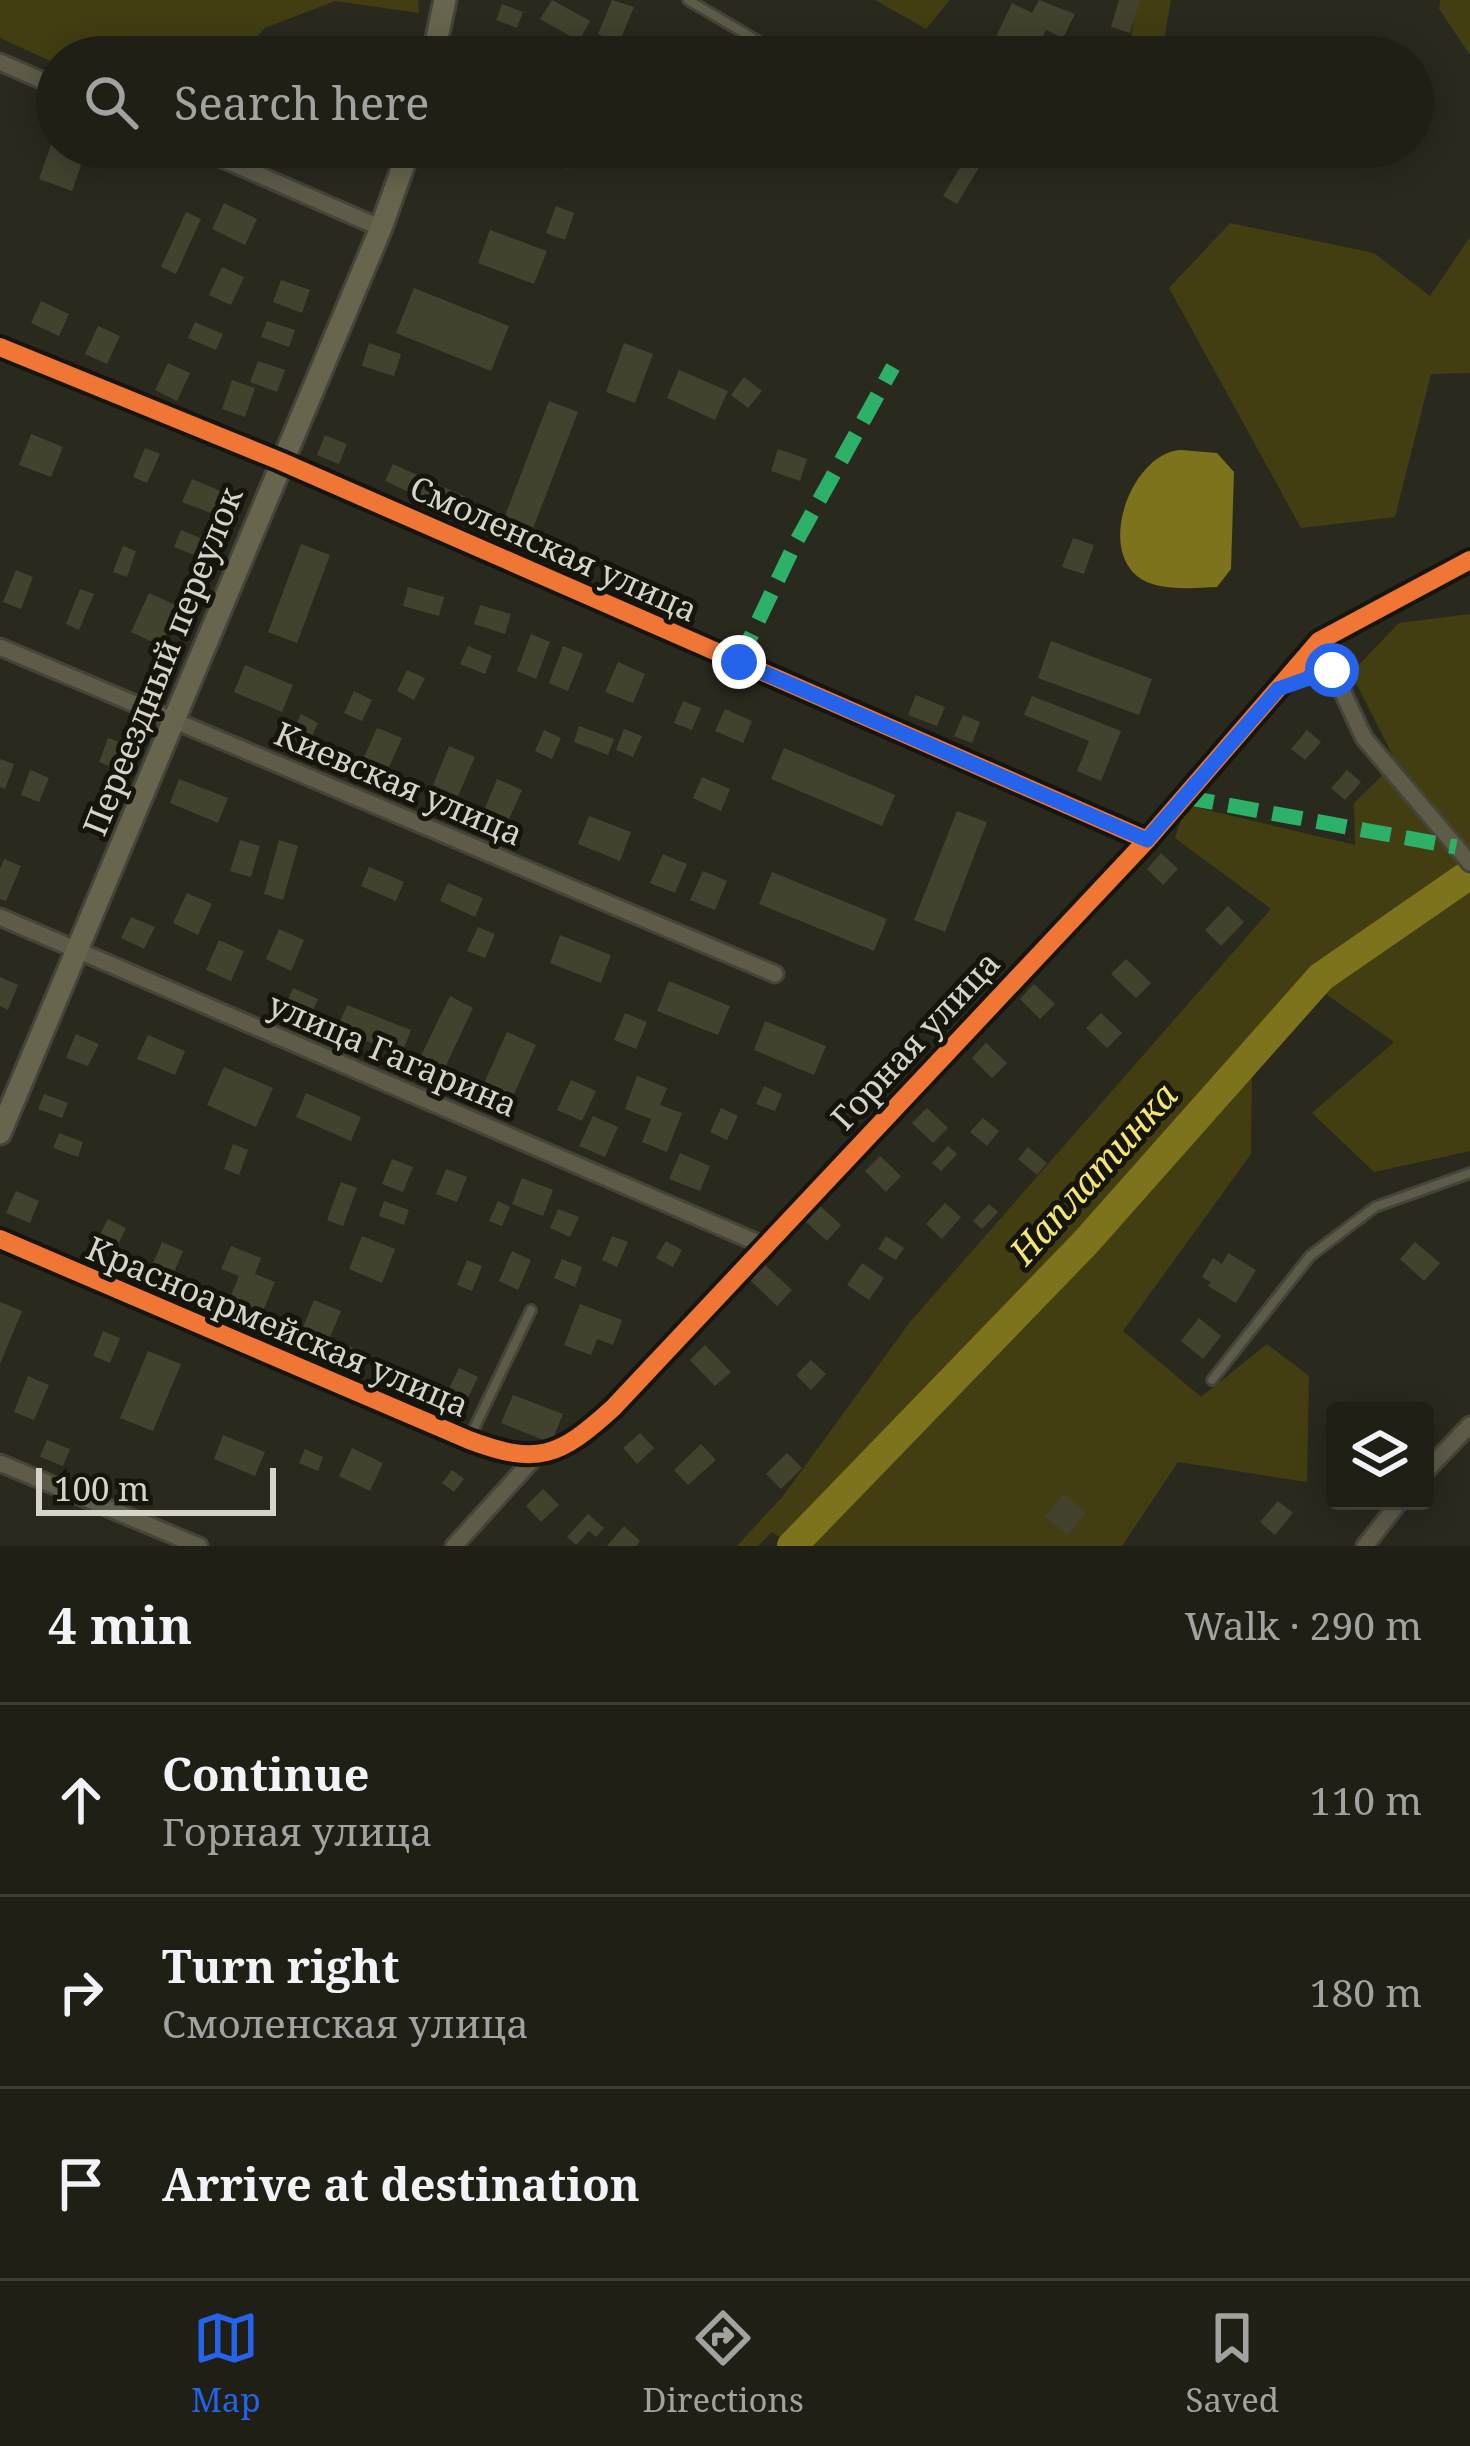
<!DOCTYPE html>
<meta charset="utf-8">
<style>
body{margin:0;font-family:"Noto Serif",serif;background:#28271f;color:#f1f3f6}
.controls{position:absolute;right:36px;bottom:36px;display:grid;overflow:hidden;border-radius:12px;box-shadow:0 6px 30px #0003}
.controls button{width:108px;height:108px;display:grid;place-items:center;padding:0;border:0;border-bottom:3px solid #3d3d35;background:#201f16;color:#f1f3f6;font:60px sans-serif}
.scale{position:absolute;left:36px;bottom:30px;width:240px;box-sizing:border-box;padding-left:12px;border:6px solid #d5d4c8;border-top:0;font-size:33px;line-height:42px;white-space:nowrap;color:#d5d4c8;-webkit-text-stroke:9px #16150c;paint-order:stroke}
.stop{position:absolute;width:36px;height:36px;margin:-27px;border:9px solid #2563eb;border-radius:50%;background:#fff}
.stop.end{background:#2563eb;border-color:#fff;box-shadow:0 3px 12px #0008}
.list{margin:0;padding:0;list-style:none}
h2{display:flex;justify-content:space-between;align-items:center;height:156px;margin:0;padding:0 48px;font-size:51px}
h2 small{font-size:39px;font-weight:400;color:#a2a2a1}
.list li{display:grid;grid-template-columns:78px 1fr auto;gap:36px;align-items:center;box-sizing:border-box;height:192px;padding:0 48px;border-top:3px solid #3d3d35}
.list b{display:block;font-size:45px;white-space:nowrap}
.list p{margin:0;font-size:39px;white-space:nowrap;color:#a2a2a1}
.list em{font-size:39px;font-style:normal;color:#a2a2a1}
.icon{flex:none;width:66px;height:66px;fill:none;stroke:currentColor;stroke-width:2;stroke-linecap:round;stroke-linejoin:round}
.map{position:relative;flex:none;width:1470px;height:1546px;overflow:hidden}
.search{position:absolute;background:#201f16;box-shadow:0 6px 30px #0003;left:36px;right:36px;top:36px;height:132px;display:flex;align-items:center;gap:30px;box-sizing:border-box;padding:0 42px;border-radius:66px;color:#a2a2a1;font-size:45px}
.sheet{height:732px;background:#201f16}
nav{display:flex;justify-content:space-around;align-items:center;box-sizing:border-box;height:168px;border-top:3px solid #3d3d35;background:#201f16;font-size:33px;color:#a2a2a1}
nav a{display:grid;justify-items:center;gap:6px}
nav .on{color:#2563eb}
.map>svg:first-child{display:block}
</style>
<div class="map">
<svg width="1470" height="1546" viewBox="0 0 1470 1546">
<rect width="100%" height="100%" fill="#2a291e"/>
<g fill="#423e12">
<polygon points="0,0 418,0 419,13 335,1 265,28 239,57 57,57 57,64 0,38"/>
<polygon points="875,0 950,0 926,29"/>
<polygon points="1138,0 1171,0 1161,57 1127,57"/>
<polygon points="1440,0 1470,0 1470,55 1439,9"/>
<polygon points="1080,147 1144,147 1141,161 1072,162"/>
<polygon points="1230,223 1374,253 1430,296 1470,237 1470,373 1431,374 1395,517 1301,528 1169,288"/>
<polygon points="1470,614 1470,1151 1374,1172 1312,1113 1394,1042 1323,992 1252,1067 1251,1154 1123,1331 1201,1397 1267,1344 1309,1376 1307,1482 1178,1462 1122,1546 794,1546 772,1532 758,1546 737,1546 783,1496 910,1322 1271,909 1175,838 1186,805 1355,845 1354,803 1396,762 1351,673 1399,623"/>
</g>
<path fill="#7d731c" d="M1181 450 1217 453 1234 472 1231 569 1217 587C1195 588 1162 591 1143 580 1094 552 1132 452 1181 450Z"/>
<g fill="none" stroke-linecap="round" stroke-linejoin="round">
<polyline stroke="#7d731c" stroke-width="30" points="792,1546 1086,1242 1321,977 1470,874"/>
</g>
<g fill="#43422f">
<polygon points="552,0 590,21 579,41 540,19"/>
<polygon points="612,0 634,7 619,43 598,34"/>
<polygon points="1039,0 1075,14 1063,38 1046,30 1032,57 1016,57 992,45 1012,3 1032,13"/>
<polygon points="1119,0 1140,0 1130,33 1111,27"/>
<polygon points="502,4 523,12 517,28 496,20"/>
<polygon points="350,37 391,52 389,57 342,57"/>
<polygon points="52,142 57,147 85,154 72,191 39,179"/>
<polygon points="305,147 342,147 335,161"/>
<polygon points="525,147 579,147 568,169"/>
<polygon points="970,151 984,159 957,204 943,196"/>
<polygon points="224,203 257,219 245,245 212,229"/>
<polygon points="556,206 574,213 565,240 546,233"/>
<polygon points="186,212 201,219 176,274 161,267"/>
<polygon points="490,230 547,251 534,284 478,263"/>
<polygon points="222,267 244,277 231,305 209,295"/>
<polygon points="281,280 310,290 302,313 273,302"/>
<polygon points="414,288 509,326 491,371 396,333"/>
<polygon points="41,301 69,314 59,336 31,323"/>
<polygon points="267,321 295,330 289,347 261,337"/>
<polygon points="195,322 223,334 216,350 188,338"/>
<polygon points="98,326 120,336 107,364 85,354"/>
<polygon points="369,343 401,354 394,376 362,366"/>
<polygon points="624,343 653,354 635,403 606,392"/>
<polygon points="258,361 285,370 277,392 250,382"/>
<polygon points="168,363 190,373 177,401 155,390"/>
<polygon points="679,370 728,391 715,420 667,398"/>
<polygon points="744,377 762,391 748,408 731,395"/>
<polygon points="232,380 255,388 245,417 222,409"/>
<polygon points="549,401 578,412 532,531 503,521"/>
<polygon points="31,434 63,447 51,477 19,465"/>
<polygon points="325,435 347,444 339,464 317,455"/>
<polygon points="145,448 160,454 147,483 133,477"/>
<polygon points="778,449 807,459 800,481 771,471"/>
<polygon points="393,464 468,498 460,515 385,481"/>
<polygon points="192,479 225,493 216,515 182,502"/>
<polygon points="181,530 203,539 197,556 174,547"/>
<polygon points="1073,538 1094,545 1084,574 1062,567"/>
<polygon points="301,544 330,555 297,643 268,632"/>
<polygon points="123,546 136,551 127,577 113,572"/>
<polygon points="16,570 33,577 21,609 3,602"/>
<polygon points="408,587 444,597 439,616 403,606"/>
<polygon points="80,589 94,594 79,630 66,624"/>
<polygon points="149,593 180,607 161,646 131,632"/>
<polygon points="480,605 511,614 505,634 474,624"/>
<polygon points="531,634 550,642 536,679 517,671"/>
<polygon points="1051,641 1152,679 1139,715 1038,678"/>
<polygon points="468,646 492,656 485,674 460,664"/>
<polygon points="563,646 583,654 568,691 549,683"/>
<polygon points="618,662 645,674 633,703 605,692"/>
<polygon points="245,665 293,685 282,712 234,692"/>
<polygon points="407,670 425,678 414,700 397,691"/>
<polygon points="354,691 372,700 362,721 344,713"/>
<polygon points="916,695 945,707 937,726 908,715"/>
<polygon points="1032,696 1121,731 1101,781 1077,771 1089,741 1024,715"/>
<polygon points="683,701 701,708 692,730 674,723"/>
<polygon points="725,709 752,721 743,743 715,731"/>
<polygon points="301,714 318,723 308,745 290,736"/>
<polygon points="963,715 980,722 972,743 954,736"/>
<polygon points="579,726 614,739 608,755 574,742"/>
<polygon points="377,728 402,738 389,767 364,757"/>
<polygon points="624,729 642,736 633,757 616,750"/>
<polygon points="544,730 561,738 552,759 535,751"/>
<polygon points="1307,730 1321,742 1305,760 1291,749"/>
<polygon points="108,738 128,745 118,770 99,762"/>
<polygon points="449,746 475,757 458,796 433,785"/>
<polygon points="784,748 895,795 882,826 771,779"/>
<polygon points="0,759 14,764 5,789 0,787"/>
<polygon points="30,770 49,778 39,802 21,795"/>
<polygon points="1347,770 1361,782 1345,800 1331,788"/>
<polygon points="702,777 730,789 721,811 693,798"/>
<polygon points="179,779 228,798 218,823 170,803"/>
<polygon points="497,779 522,790 509,819 485,808"/>
<polygon points="957,811 987,822 945,932 914,920"/>
<polygon points="589,816 631,832 620,861 578,844"/>
<polygon points="240,840 260,846 251,877 230,871"/>
<polygon points="279,840 298,846 283,900 264,894"/>
<polygon points="1161,853 1178,869 1163,885 1147,869"/>
<polygon points="663,854 687,864 675,893 650,883"/>
<polygon points="4,859 21,866 6,901 0,899 0,869"/>
<polygon points="369,867 404,882 396,901 361,886"/>
<polygon points="703,871 727,881 715,910 690,900"/>
<polygon points="772,872 887,919 874,951 759,904"/>
<polygon points="448,883 483,898 475,917 440,901"/>
<polygon points="187,893 212,904 198,935 173,923"/>
<polygon points="1228,906 1244,922 1221,946 1205,930"/>
<polygon points="131,917 155,927 144,949 121,938"/>
<polygon points="478,927 495,934 485,958 467,951"/>
<polygon points="279,929 304,940 291,971 266,959"/>
<polygon points="560,935 611,955 601,983 550,963"/>
<polygon points="219,940 244,951 231,981 206,970"/>
<polygon points="1126,959 1151,983 1136,998 1111,974"/>
<polygon points="0,977 18,985 8,1010 0,1006"/>
<polygon points="669,981 730,1006 718,1035 657,1011"/>
<polygon points="1034,984 1055,1004 1040,1019 1020,999"/>
<polygon points="293,988 318,999 305,1029 280,1018"/>
<polygon points="450,996 473,1008 442,1074 418,1062"/>
<polygon points="347,1005 411,1030 401,1055 337,1029"/>
<polygon points="625,1013 647,1022 636,1049 614,1040"/>
<polygon points="1101,1013 1122,1033 1107,1048 1086,1028"/>
<polygon points="765,1021 826,1046 814,1075 754,1050"/>
<polygon points="507,1032 536,1045 510,1103 481,1090"/>
<polygon points="76,1034 99,1044 88,1066 66,1058"/>
<polygon points="148,1035 185,1051 175,1075 137,1059"/>
<polygon points="986,1043 1007,1063 992,1078 972,1058"/>
<polygon points="224,1067 273,1088 256,1127 207,1105"/>
<polygon points="637,1076 667,1088 660,1105 682,1113 667,1152 642,1142 651,1119 625,1109"/>
<polygon points="571,1080 596,1091 582,1121 557,1110"/>
<polygon points="764,1086 782,1094 775,1111 756,1104"/>
<polygon points="306,1093 361,1117 351,1141 296,1117"/>
<polygon points="44,1094 68,1103 62,1118 38,1109"/>
<polygon points="721,1108 738,1116 727,1140 710,1132"/>
<polygon points="927,1108 948,1128 933,1143 912,1123"/>
<polygon points="593,1116 618,1127 605,1157 579,1146"/>
<polygon points="983,1118 999,1131 987,1146 970,1132"/>
<polygon points="59,1133 83,1142 78,1157 53,1148"/>
<polygon points="233,1144 248,1150 239,1175 224,1169"/>
<polygon points="948,1146 957,1154 941,1171 932,1163"/>
<polygon points="1028,1147 1047,1163 1037,1175 1018,1159"/>
<polygon points="680,1153 710,1166 700,1191 669,1179"/>
<polygon points="880,1156 901,1176 886,1192 865,1171"/>
<polygon points="392,1159 413,1167 403,1192 382,1184"/>
<polygon points="446,1169 467,1177 457,1202 436,1194"/>
<polygon points="522,1178 553,1190 543,1216 512,1204"/>
<polygon points="341,1182 357,1188 343,1226 327,1220"/>
<polygon points="16,1191 39,1201 30,1223 6,1213"/>
<polygon points="384,1201 409,1210 404,1225 379,1216"/>
<polygon points="498,1201 510,1207 502,1226 489,1221"/>
<polygon points="945,1203 961,1217 942,1239 926,1224"/>
<polygon points="989,1204 998,1212 982,1229 973,1221"/>
<polygon points="820,1206 841,1225 827,1241 806,1222"/>
<polygon points="558,1209 579,1217 570,1237 550,1228"/>
<polygon points="108,1219 126,1228 115,1251 96,1242"/>
<polygon points="362,1236 395,1249 382,1283 349,1269"/>
<polygon points="612,1236 628,1242 617,1267 602,1260"/>
<polygon points="886,1236 904,1248 896,1260 878,1249"/>
<polygon points="666,1241 682,1250 673,1267 656,1258"/>
<polygon points="162,1242 183,1251 172,1277 151,1268"/>
<polygon points="1415,1242 1440,1263 1424,1281 1400,1259"/>
<polygon points="231,1246 261,1258 255,1274 275,1282 263,1311 230,1298 239,1276 221,1269"/>
<polygon points="512,1251 531,1260 518,1290 499,1281"/>
<polygon points="1228,1253 1256,1270 1236,1303 1208,1286 1211,1282 1202,1277 1213,1258 1222,1264"/>
<polygon points="562,1259 582,1267 575,1287 554,1278"/>
<polygon points="467,1260 482,1266 472,1291 457,1285"/>
<polygon points="862,1263 884,1278 869,1300 847,1285"/>
<polygon points="765,1265 792,1290 777,1306 750,1280"/>
<polygon points="314,1300 341,1311 329,1340 302,1330"/>
<polygon points="0,1302 22,1311 0,1364"/>
<polygon points="580,1304 622,1320 613,1345 597,1339 591,1355 564,1345"/>
<polygon points="1199,1318 1221,1336 1203,1359 1181,1341"/>
<polygon points="103,1331 120,1338 110,1363 93,1356"/>
<polygon points="346,1345 370,1355 362,1373 338,1364"/>
<polygon points="705,1345 731,1372 715,1386 690,1360"/>
<polygon points="148,1351 181,1364 153,1431 120,1418"/>
<polygon points="811,1360 826,1374 811,1390 796,1375"/>
<polygon points="459,1368 478,1377 463,1408 444,1399"/>
<polygon points="28,1376 49,1385 34,1420 14,1412"/>
<polygon points="513,1395 563,1414 551,1443 501,1423"/>
<polygon points="640,1433 654,1448 637,1464 623,1448"/>
<polygon points="223,1435 265,1452 255,1476 214,1459"/>
<polygon points="47,1440 70,1449 63,1466 40,1457"/>
<polygon points="701,1444 716,1460 688,1485 674,1470"/>
<polygon points="352,1448 383,1463 370,1491 339,1476"/>
<polygon points="305,1449 323,1457 318,1471 299,1463"/>
<polygon points="787,1453 802,1468 781,1489 766,1474"/>
<polygon points="452,1470 464,1479 454,1492 442,1483"/>
<polygon points="543,1489 559,1505 541,1522 526,1506"/>
<polygon points="1064,1494 1086,1512 1068,1535 1045,1517"/>
<polygon points="1278,1501 1293,1513 1275,1535 1260,1522"/>
<polygon points="588,1514 604,1528 596,1537 589,1531 576,1545 567,1537"/>
<polygon points="624,1526 640,1541 636,1546 607,1546"/>
</g>
<g fill="none" stroke-linecap="round" stroke-linejoin="round">
<defs>
<g id="lane">
<polyline points="688,0 785,57"/>
<polyline points="1285,686 1332,669"/>
<polyline points="1212,1380 1310,1256 1375,1207 1470,1173"/>
<polyline points="469,1439 531,1310"/>
</g>
<g id="street">
<polyline points="0,62 57,87"/>
<polyline points="195,147 381,228"/>
<polyline points="0,347 280,461 1147,840"/>
<polyline points="1319,641 1364,738 1470,863"/>
<polyline points="0,647 775,974"/>
<polyline points="0,917 763,1245"/>
<path d="M0 1239 469 1440C538 1466 559 1457 613 1408L1147 840 1319 641 1470 560"/>
<polyline points="0,1463 199,1546"/>
<polyline points="1425,1472 1470,1425"/>
<polyline points="454,1546 536,1456"/>
<polyline points="1365,1546 1400,1501"/>
</g>
<g id="secondary">
<polyline points="433,57 445,0"/>
<polyline points="0,1133 381,228 410,147"/>
</g>
</defs>
<use href="#lane" stroke="#45443a" stroke-width="14"/>
<use href="#street" stroke="#45443a" stroke-width="21"/>
<use href="#secondary" stroke="#45443a" stroke-width="27"/>
<use href="#lane" stroke="#5e5b49" stroke-width="8"/>
<use href="#street" stroke="#5e5b49" stroke-width="15"/>
<use href="#secondary" stroke="#68654e" stroke-width="21"/>
<g stroke="#2db169" stroke-width="15" stroke-dasharray="30 15" stroke-linecap="butt">
<polyline points="739,661 795,544 893,367"/>
<polyline points="1184,797 1456,847"/>
</g>
<defs>
<g id="cycleway">
<polyline points="0,347 280,461 1147,840"/>
<path d="M0 1239 469 1440C538 1466 559 1457 613 1408L1147 840 1319 641 1470 560"/>
</g>
</defs>
<use href="#cycleway" stroke="#16150c" stroke-width="26"/>
<use href="#cycleway" stroke="#f07635" stroke-width="18"/>
</g>
<g fill="none" stroke-linecap="round" stroke-linejoin="round">
<polyline stroke="#2563eb" stroke-width="15" points="739,662 1147,840 1278,689 1332,670"/>
</g>
<g text-anchor="middle" dominant-baseline="central" stroke-width="10" stroke-linejoin="round" paint-order="stroke">
<g font-size="33" fill="#d5d4c8" stroke="#16150c">
<text transform="translate(554 548) rotate(24)">Смоленская улица</text>
<text transform="translate(162 661) rotate(-68)">Переездный переулок</text>
<text transform="translate(399 783) rotate(23)">Киевская улица</text>
<text transform="translate(915 1040) rotate(-47)">Горная улица</text>
<text transform="translate(393 1054) rotate(23)">улица Гагарина</text>
<text transform="translate(278 1326) rotate(23)">Красноармейская улица</text>
</g>
<g font-size="36" font-style="italic" fill="#f4e670" stroke="#16150c">
<text transform="translate(1093 1173) rotate(-48)">Наплатинка</text>
</g>
</g>
</svg>
<div class="controls">
<button><svg class="icon" aria-label="layers" viewBox="0 0 24 24"><path d="M12 4l9 5-9 5-9-5zM3 14l9 5 9-5"/></svg></button>
</div>
<div class="scale">100 m</div>
<div class="stop" style="left:1332px;top:670px"></div>
<div class="stop end" style="left:739px;top:662px"></div>
<div class="search"><svg class="icon" aria-label="search" viewBox="0 0 24 24"><circle cx="10" cy="10" r="6"/><path d="M15 15l6 6"/></svg>Search here</div>
</div>
<section class="sheet">
<h2>4 min<small>Walk · 290 m</small></h2>
<ul class="list">
<li><svg class="icon" aria-label="ahead" viewBox="0 0 24 24"><path d="M12 20V5M6 11l6-6 6 6"/></svg><div><b>Continue</b><p>Горная улица</p></div><em>110 m</em></li>
<li><svg class="icon" aria-label="right" viewBox="0 0 24 24"><path d="M7 20v-9h11M14 6l5 5-5 5"/></svg><div><b>Turn right</b><p>Смоленская улица</p></div><em>180 m</em></li>
<li><svg class="icon" aria-label="arrive" viewBox="0 0 24 24"><path d="M6 21V4h12l-3 4 3 4H6"/></svg><div><b>Arrive at destination</b></div></li>
</ul>
</section>
<nav>
<a class="on"><svg class="icon" aria-label="map" viewBox="0 0 24 24"><path d="M3 6l6-2 6 2 6-2v14l-6 2-6-2-6 2zM9 4v14M15 6v14"/></svg>Map</a>
<a><svg class="icon" aria-label="directions" viewBox="0 0 24 24"><path d="M12 3l9 9-9 9-9-9zM9 14v-3h6M13 9l2 2-2 2"/></svg>Directions</a>
<a><svg class="icon" aria-label="saved" viewBox="0 0 24 24"><path d="M7 4h10v16l-5-4-5 4z"/></svg>Saved</a>
</nav>
